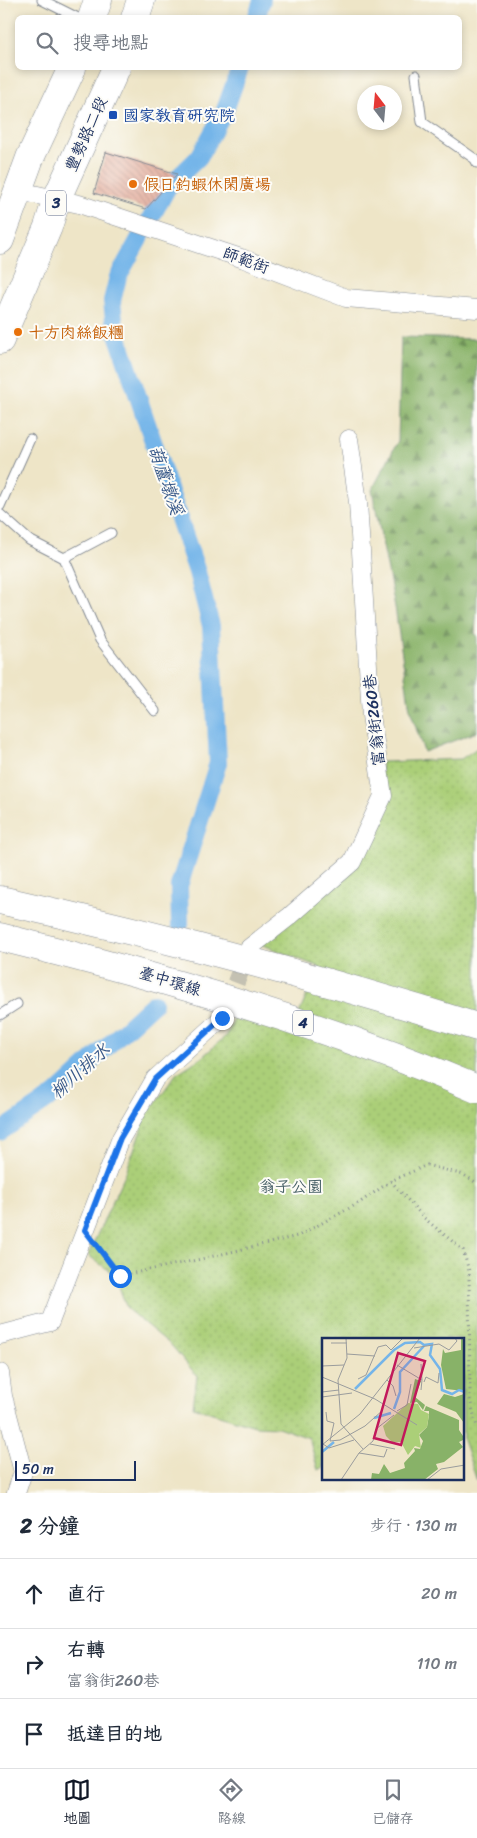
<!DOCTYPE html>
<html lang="zh-TW">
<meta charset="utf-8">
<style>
body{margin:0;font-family:Sriracha,"LXGW WenKai TC",sans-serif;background:#f2f2f3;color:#1f2937}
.compass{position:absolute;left:357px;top:85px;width:45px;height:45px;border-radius:50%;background:#fff;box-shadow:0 2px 8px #0003;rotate:344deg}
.scale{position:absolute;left:15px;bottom:12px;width:121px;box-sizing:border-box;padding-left:5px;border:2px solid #1b2f5e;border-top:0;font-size:14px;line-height:18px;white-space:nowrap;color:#1b2f5e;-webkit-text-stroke:4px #fdfcf7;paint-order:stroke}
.stop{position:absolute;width:15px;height:15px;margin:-11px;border:4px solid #1a73e8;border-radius:50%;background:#fff}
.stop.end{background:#1a73e8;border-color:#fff;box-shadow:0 1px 5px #0008}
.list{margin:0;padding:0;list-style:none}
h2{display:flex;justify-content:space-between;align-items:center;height:65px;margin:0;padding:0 20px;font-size:21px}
h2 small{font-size:16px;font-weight:400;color:#747a83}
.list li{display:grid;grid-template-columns:32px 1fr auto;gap:15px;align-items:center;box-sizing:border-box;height:70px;padding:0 20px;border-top:1px solid #e0e1e3}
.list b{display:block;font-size:19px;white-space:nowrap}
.list p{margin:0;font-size:16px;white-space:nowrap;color:#747a83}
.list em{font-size:16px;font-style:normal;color:#747a83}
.icon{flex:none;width:28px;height:28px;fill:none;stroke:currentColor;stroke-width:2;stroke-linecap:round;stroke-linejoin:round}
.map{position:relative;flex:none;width:477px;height:1493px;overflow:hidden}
.search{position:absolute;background:#fff;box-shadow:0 2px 8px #0003;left:15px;right:15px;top:15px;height:55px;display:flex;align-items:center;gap:12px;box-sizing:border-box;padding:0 18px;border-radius:8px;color:#747a83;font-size:19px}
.sheet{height:275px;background:#fff}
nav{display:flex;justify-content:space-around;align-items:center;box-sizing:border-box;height:70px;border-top:1px solid #e0e1e3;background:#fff;font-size:14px;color:#747a83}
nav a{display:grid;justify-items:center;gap:2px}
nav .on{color:#111827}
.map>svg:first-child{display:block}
</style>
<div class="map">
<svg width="477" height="1493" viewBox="0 0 477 1493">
<defs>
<pattern id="forest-firs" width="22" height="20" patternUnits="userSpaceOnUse" patternTransform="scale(1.25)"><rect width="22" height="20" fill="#88b268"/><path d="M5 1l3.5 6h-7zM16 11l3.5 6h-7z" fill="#6e9159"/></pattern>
<pattern id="park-dots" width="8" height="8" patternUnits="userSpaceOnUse" patternTransform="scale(1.25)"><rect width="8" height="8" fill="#abcf78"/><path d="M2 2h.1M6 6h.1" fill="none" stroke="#93b26a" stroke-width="1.8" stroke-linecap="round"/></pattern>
<pattern id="building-back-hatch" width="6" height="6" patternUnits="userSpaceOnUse" patternTransform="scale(1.25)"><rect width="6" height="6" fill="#e3ac9b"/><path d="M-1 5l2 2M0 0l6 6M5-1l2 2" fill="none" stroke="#b78c82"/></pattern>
</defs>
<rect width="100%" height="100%" fill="#fdfcf7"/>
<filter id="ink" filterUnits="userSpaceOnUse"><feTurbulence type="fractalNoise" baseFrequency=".02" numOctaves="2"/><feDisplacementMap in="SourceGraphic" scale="10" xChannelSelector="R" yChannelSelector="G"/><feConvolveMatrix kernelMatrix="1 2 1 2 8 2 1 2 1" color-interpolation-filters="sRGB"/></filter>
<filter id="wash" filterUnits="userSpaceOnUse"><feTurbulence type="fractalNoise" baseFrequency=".0096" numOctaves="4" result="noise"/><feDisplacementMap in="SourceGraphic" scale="20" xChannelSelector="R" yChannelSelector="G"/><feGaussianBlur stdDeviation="1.12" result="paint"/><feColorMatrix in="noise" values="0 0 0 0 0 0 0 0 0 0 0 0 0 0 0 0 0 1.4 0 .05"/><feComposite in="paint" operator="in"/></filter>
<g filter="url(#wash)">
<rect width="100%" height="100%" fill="#eee5c7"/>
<polygon fill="url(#forest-firs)" stroke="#527063" points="401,337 477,339 477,605 475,634 477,635 477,732 424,752 410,710 395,607 372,490 398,441"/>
<polygon fill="url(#park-dots)" stroke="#637f6b" points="477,748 477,1481 463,1440 463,1339 323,1339 323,1467 318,1470 309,1438 278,1427 255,1426 193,1407 197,1376 172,1346 127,1309 115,1275 88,1255 126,1172 146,1116 176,1074 201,1058 227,1035 238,1009 292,1030 319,967 258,943 371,836 382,762 461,759"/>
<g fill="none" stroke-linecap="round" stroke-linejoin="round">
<g stroke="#75b5e9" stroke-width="18">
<polyline points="256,18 262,0"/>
<polyline points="180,924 179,886 218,763 211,626 197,572 115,328 112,301 118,277 168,187 199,157 225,110 240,68"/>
<polyline points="0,1132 56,1094 154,1003"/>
</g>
</g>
<g id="blocks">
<polygon fill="url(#building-back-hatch)" points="106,152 177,174 146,209 94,193"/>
</g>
</g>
<g filter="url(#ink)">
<use href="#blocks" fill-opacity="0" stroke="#848a92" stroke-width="1"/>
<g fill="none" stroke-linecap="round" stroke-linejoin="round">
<polyline stroke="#c4c1b2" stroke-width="18" stroke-dasharray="18 9" stroke-linecap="butt" points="226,1008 248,951"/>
<defs>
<g id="service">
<polyline points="42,0 78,18"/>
<polyline points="416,75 422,122 475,159 477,163"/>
<polyline points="0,506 30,439"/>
<polyline points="0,514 29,540 64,558 100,640 155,711"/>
<polyline points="64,558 111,533"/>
<polyline points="0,1015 17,1004"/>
</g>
<g id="minor">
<polyline points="19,191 79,204 244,259 346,298 477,309"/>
<polyline points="249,948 290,916 352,862 383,796 371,715 358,502 349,439"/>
<polyline points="0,1335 50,1322 121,1138 155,1079 222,1018"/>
<polyline points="0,1373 3,1396 23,1472 16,1493"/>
</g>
<g id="primary">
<polyline points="92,18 98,0"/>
<polyline points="135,18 141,0"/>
<polyline points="0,240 30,158 72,68"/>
<polyline points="0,340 48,227 57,198 116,68"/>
</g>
<g id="motorway">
<path d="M0 900C161 936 320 978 477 1027"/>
<path d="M0 937C162 977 323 1024 477 1089"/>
</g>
</defs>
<use href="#service" stroke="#848a92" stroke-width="11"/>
<use href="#minor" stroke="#848a92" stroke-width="19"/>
<use href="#primary" stroke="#848a92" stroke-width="29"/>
<use href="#motorway" stroke="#848a92" stroke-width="29"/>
<g stroke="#848a92" stroke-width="3" stroke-dasharray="1 4" stroke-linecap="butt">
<polyline points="391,1181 424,1218 463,1250 469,1271 470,1399 477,1427"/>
<polyline points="96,1244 119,1276 197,1260 298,1236 359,1203 391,1181 427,1165 464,1175 477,1183"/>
</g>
<use href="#service" stroke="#fff" stroke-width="9"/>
<use href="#minor" stroke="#fff" stroke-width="18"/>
<use href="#primary" stroke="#fff" stroke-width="28"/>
<use href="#motorway" stroke="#fff" stroke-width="28"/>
</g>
</g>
<g fill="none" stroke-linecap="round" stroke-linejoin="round" filter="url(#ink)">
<polyline stroke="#1a73e8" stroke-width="6" points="120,1276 85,1230 120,1138 155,1079 222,1018"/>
</g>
<rect fill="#1a4fb4" stroke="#fdfcf7" stroke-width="2" x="108" y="110" width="10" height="10" rx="2.5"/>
<g fill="#e8710a" stroke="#fdfcf7" stroke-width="2">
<circle cx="133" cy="184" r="5"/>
<circle cx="18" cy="332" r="5"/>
</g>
<g text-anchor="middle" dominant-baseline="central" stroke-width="4" stroke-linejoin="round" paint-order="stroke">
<g fill="#fdfcf7" stroke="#5f6c8c" stroke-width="1">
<rect x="46" y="190.5" width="20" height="25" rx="4"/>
<rect x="293" y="1010.5" width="20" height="25" rx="4"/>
</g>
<g font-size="15" font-weight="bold" fill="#1b2f5e">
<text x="56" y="203">3</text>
<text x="303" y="1023">4</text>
</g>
<g font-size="16" fill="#164399" stroke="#fdfcf7" text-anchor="start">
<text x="123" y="115">國家教育研究院</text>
</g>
<g font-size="16" fill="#1b2f5e" stroke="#fdfcf7">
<text transform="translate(86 134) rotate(-66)">豐勢路二段</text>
<text transform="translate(246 260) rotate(20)">師範街</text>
<text transform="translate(374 720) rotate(-96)">富翁街260巷</text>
<text transform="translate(170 981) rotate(17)">臺中環線</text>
</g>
<g font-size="16" fill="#c56008" stroke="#fdfcf7" text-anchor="start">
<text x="143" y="184">假日釣蝦休閑廣場</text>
<text x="28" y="332">十方肉絲飯糰</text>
</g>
<g font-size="16" fill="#465f66" stroke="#fdfcf7">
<text x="291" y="1186">翁子公園</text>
</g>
<g font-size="18" font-style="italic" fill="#365788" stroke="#fdfcf7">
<text transform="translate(166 480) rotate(71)">葫蘆墩溪</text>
<text transform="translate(80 1071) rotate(-42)">柳川排水</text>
</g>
</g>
<g transform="translate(322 1338)">
<rect width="142" height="142" fill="#eee5c7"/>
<path d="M139 0H142V53L124 51 119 27 121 11 123 15 139 12ZM93 41 99 43 93 59 103 67 101 72 95 64 88 65ZM122 56 133 59 142 56V85L134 74 115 66ZM104 68 137 82V92L143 101 137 104 141 109 122 124 114 126 116 131 102 142H49L50 135 57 136 62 126 68 135 83 130 82 125 93 113 92 110 98 111 101 103 97 97 105 89 107 77V73H102Z" fill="#88b268"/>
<path d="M86 65 96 66 99 72 107 76 105 89 97 96 99 110 93 108 86 117 79 104H70L64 98 61 88Z" fill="#abcf78"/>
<path fill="none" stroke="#75b5e9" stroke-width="2.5" d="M33 51 72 12 83 5 98 4 102 7 110 6 108 17 118 31 120 52 130 56 137 52 143 54M72 71 78 54V34L102 8M52 80 69 75M0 114 12 104"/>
<path fill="none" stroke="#9a9c9d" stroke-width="1" d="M24 0 25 20 16 42 19 86 41 111M9 5H25M92 10 117 6 127 12 135 3 133 0M25 16 53 18M99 26 100 42M75 27 100 42 99 52M0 28 22 27M0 39 53 61 95 87M36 41 44 37 56 9 64 7 69 12 81 0M65 42 71 48 74 58M102 44 104 39 116 45 117 35M0 54 17 52M0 59 30 55M75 73 85 67 89 46M4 74 5 83 12 85 8 103 18 102 43 88 61 72M54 91 72 77M1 106 7 110 32 102M48 106 73 111M0 107 38 76 98 0M37 115 62 119 65 111M19 142 37 115 51 103 54 91M105 142 119 131 143 127"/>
<path fill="#c2185b" fill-opacity="0.15" stroke="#c2185b" stroke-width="2.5" d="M76 15 103 23 79 107 52 100Z"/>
<rect width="142" height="142" fill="none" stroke="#1b2f5e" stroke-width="2.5"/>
</g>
</svg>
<svg class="compass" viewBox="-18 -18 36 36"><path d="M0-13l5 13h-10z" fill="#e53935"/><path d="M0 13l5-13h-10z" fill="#747a83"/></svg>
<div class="scale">50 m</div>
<div class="stop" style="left:120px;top:1276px"></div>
<div class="stop end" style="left:222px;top:1018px"></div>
<div class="search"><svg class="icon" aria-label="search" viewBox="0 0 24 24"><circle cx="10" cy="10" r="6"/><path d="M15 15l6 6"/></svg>搜尋地點</div>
</div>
<section class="sheet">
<h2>2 分鐘<small>步行 · 130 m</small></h2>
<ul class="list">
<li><svg class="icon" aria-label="ahead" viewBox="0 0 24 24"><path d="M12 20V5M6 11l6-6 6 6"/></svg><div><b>直行</b></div><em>20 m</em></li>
<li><svg class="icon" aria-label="right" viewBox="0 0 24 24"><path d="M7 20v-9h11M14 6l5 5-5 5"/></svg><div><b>右轉</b><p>富翁街260巷</p></div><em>110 m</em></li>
<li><svg class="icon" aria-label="arrive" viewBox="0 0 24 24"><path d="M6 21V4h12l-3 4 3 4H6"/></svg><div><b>抵達目的地</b></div></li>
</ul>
</section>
<nav>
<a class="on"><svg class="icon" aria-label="map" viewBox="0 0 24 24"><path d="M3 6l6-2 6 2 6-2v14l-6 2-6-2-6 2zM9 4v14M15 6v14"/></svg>地圖</a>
<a><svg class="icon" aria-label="directions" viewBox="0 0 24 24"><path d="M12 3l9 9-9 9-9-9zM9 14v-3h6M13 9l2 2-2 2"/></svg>路線</a>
<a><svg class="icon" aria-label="saved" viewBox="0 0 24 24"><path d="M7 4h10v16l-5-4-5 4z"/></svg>已儲存</a>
</nav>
